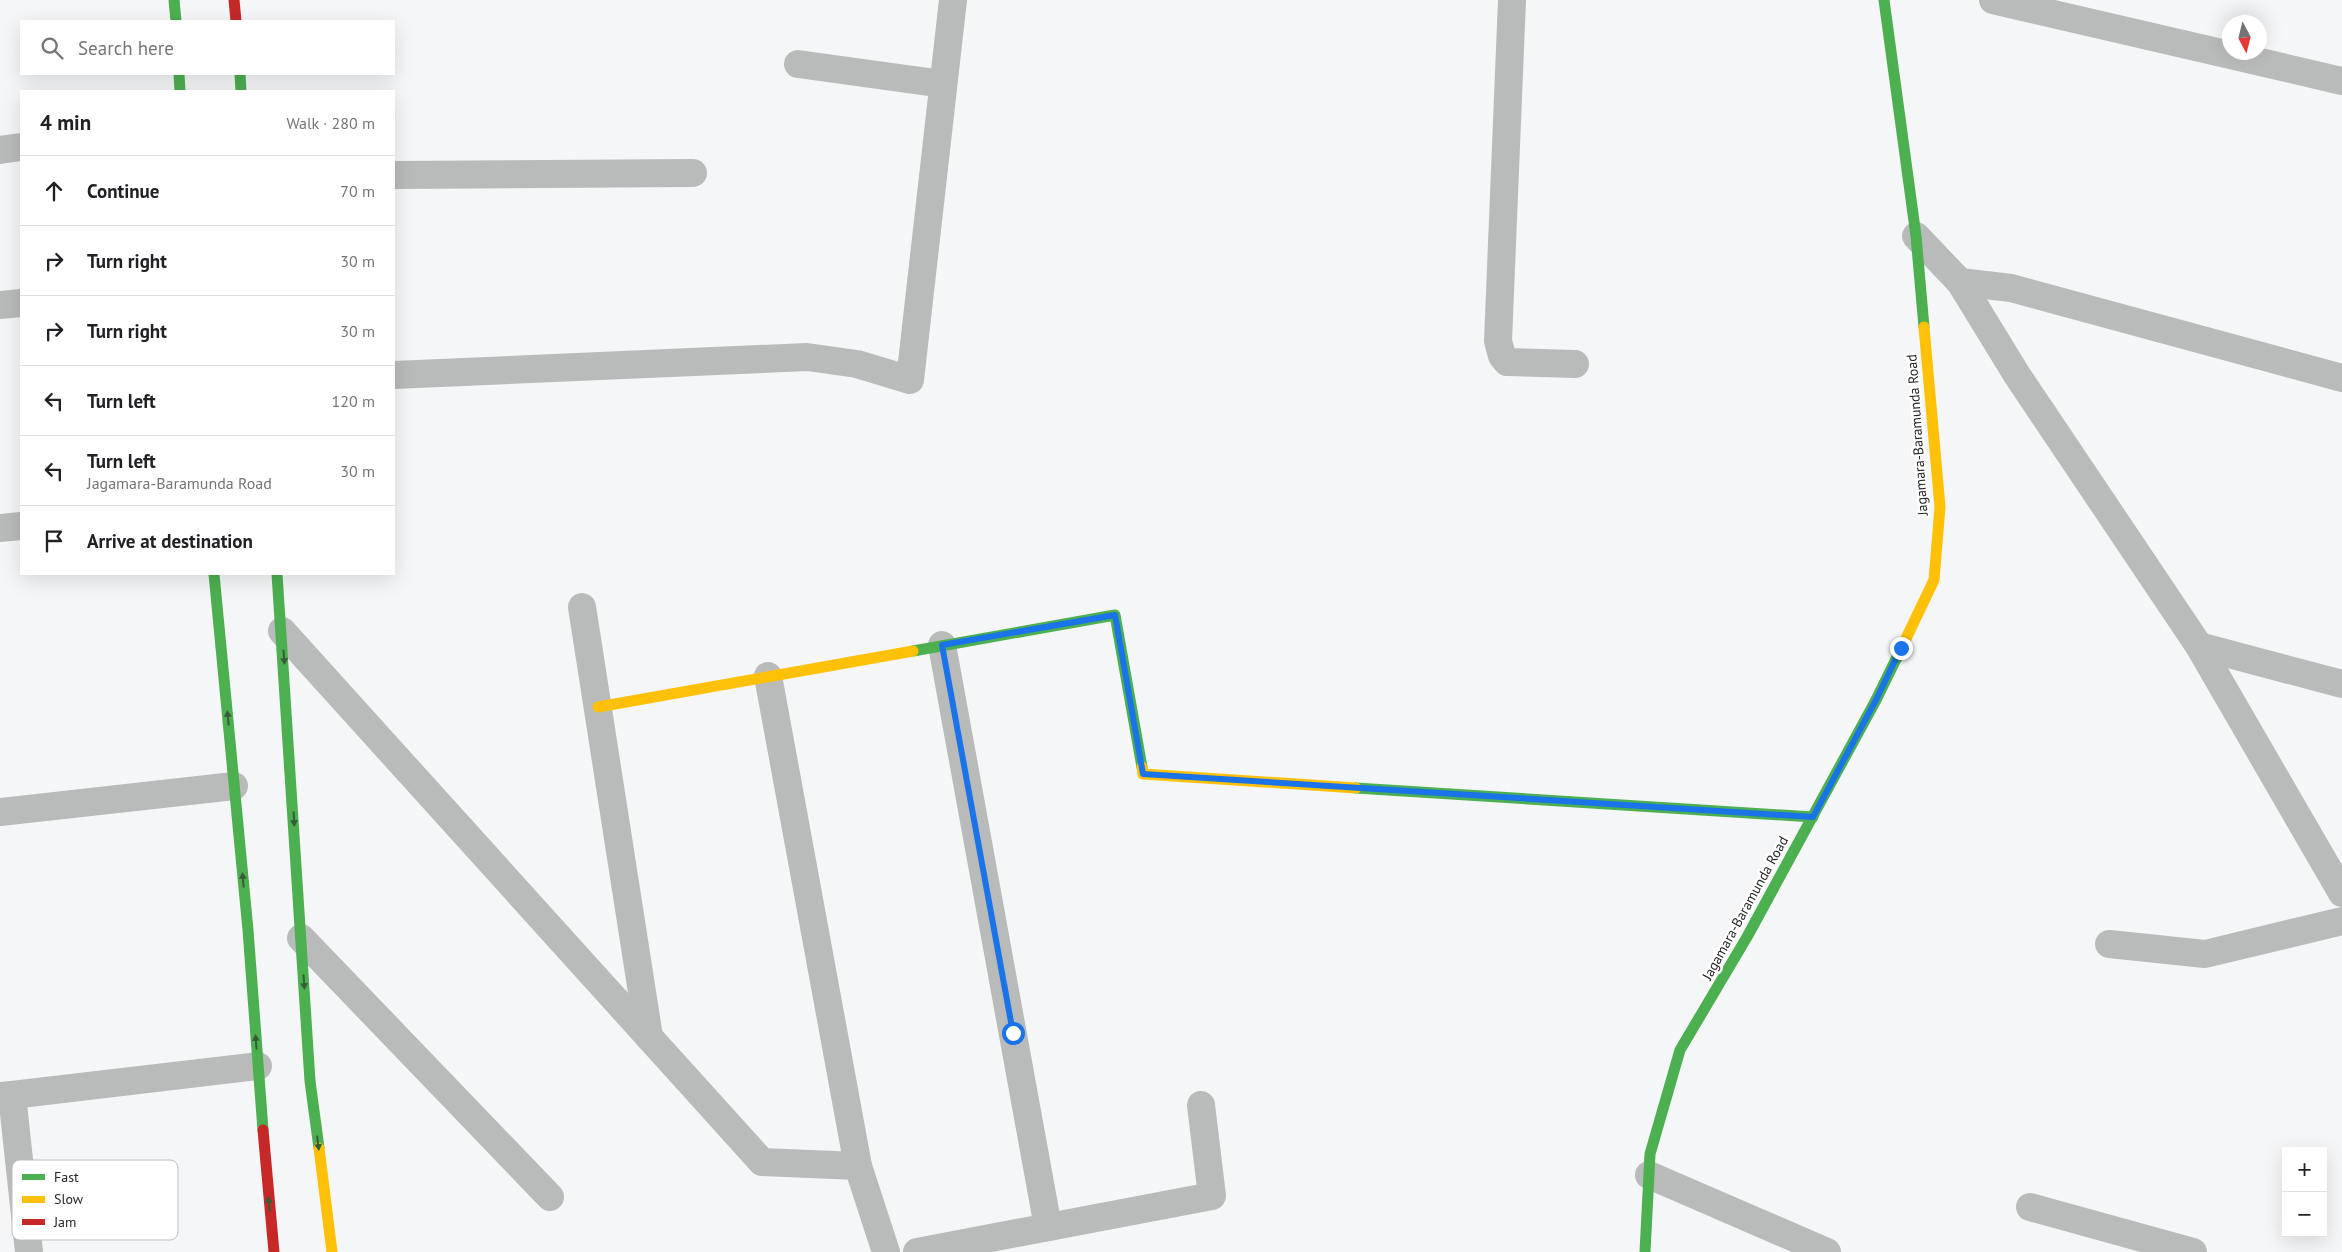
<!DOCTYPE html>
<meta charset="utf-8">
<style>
body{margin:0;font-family:"PT Sans",sans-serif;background:#f2f2f2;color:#202124}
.controls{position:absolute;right:15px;bottom:15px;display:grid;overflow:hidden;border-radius:0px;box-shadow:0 5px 20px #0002}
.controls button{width:45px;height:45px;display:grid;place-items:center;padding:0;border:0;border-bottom:1px solid #e0e0e0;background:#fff;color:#202124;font:25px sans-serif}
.compass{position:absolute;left:2222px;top:15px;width:45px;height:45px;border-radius:50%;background:#fff;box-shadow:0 5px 20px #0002;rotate:173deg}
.stop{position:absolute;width:15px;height:15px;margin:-11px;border:4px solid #1a73e8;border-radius:50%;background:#fff}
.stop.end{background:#1a73e8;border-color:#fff;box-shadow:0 1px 5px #0008}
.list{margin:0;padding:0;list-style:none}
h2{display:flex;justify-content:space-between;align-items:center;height:65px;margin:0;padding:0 20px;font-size:21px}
h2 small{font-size:16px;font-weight:400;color:#757577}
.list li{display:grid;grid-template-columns:32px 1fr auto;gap:15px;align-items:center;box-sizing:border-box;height:70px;padding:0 20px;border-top:1px solid #e0e0e0}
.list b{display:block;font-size:19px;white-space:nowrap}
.list p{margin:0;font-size:16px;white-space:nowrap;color:#757577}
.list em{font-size:16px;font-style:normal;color:#757577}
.icon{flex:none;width:28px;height:28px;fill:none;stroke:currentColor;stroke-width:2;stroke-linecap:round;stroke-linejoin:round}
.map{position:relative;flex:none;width:2342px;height:1252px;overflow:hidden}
.search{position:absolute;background:#fff;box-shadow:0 5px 20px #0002;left:20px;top:20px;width:375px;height:55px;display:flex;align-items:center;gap:12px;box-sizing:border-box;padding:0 18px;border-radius:0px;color:#757577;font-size:19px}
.panel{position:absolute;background:#fff;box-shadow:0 5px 20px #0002;left:20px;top:90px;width:375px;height:485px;border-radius:0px}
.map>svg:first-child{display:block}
</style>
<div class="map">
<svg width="2342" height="1252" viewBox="0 0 2342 1252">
<rect width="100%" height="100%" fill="#f5f6f8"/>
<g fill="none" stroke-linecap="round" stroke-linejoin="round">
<g stroke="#b9baba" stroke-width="28">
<polyline points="1512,0 1498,341 1502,356 1507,362 1575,364"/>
<polyline points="1993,0 2342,81"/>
<polyline points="798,64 943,84"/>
<polyline points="0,150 21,147"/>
<polyline points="394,175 693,173"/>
<polyline points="1916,236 1960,282 2017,375 2199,646 2342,893"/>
<polyline points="1960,282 2011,288 2342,378"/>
<polyline points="0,305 21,303"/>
<polyline points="394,375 807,357 857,364 910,380 953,0"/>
<polyline points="0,528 21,526"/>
<polyline points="582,607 649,1037"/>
<polyline points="282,631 762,1162 858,1166 886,1252"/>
<polyline points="942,645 1048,1227"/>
<polyline points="2199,646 2342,684"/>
<polyline points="768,676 858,1166"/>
<polyline points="0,812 234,786"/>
<polyline points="301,938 550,1197"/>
<polyline points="2109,944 2205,954 2342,921"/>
<polyline points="12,1095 258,1066"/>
<polyline points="0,1096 12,1095 29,1252"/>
<polyline points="1649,1175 1827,1252"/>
<polyline points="2030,1207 2193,1252"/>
<polyline points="917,1252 1212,1196 1201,1105"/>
</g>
<g stroke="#4caf50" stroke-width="11">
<polyline points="174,0 176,21"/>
<polyline points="1884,0 1916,236 1924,327"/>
<polyline points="179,74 180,91"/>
<polyline points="240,74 241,91"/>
<polyline points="214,574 248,930 263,1130"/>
<polyline points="277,574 310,1081 319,1148"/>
<polyline points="913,651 1115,615 1142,767"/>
<polyline points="1356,788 1813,817"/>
<polyline points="1645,1252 1650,1154 1680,1050 1747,937 1876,700 1900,651"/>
</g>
<g stroke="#ffc107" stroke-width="11">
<polyline points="1900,651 1934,580 1940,507 1924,327"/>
<polyline points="598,707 913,651"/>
<polyline points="1142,767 1143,774 1356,788"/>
<polyline points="319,1148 332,1252"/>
</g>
<g stroke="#c62828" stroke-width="11">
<polyline points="234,0 236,21"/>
<polyline points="263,1130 274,1252"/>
</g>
</g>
<defs><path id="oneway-solid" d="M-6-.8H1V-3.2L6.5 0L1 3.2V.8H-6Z" transform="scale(1.25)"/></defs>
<g fill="#355d37">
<use href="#oneway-solid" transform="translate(284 657) rotate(86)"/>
<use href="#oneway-solid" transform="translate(228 718) rotate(-95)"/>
<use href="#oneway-solid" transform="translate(294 819) rotate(87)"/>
<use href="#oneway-solid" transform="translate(243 880) rotate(-95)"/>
<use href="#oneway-solid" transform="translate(304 982) rotate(86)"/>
<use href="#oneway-solid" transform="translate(256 1042) rotate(-94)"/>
<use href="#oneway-solid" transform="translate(318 1143) rotate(83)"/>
<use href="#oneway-solid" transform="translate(269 1204) rotate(-96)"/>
</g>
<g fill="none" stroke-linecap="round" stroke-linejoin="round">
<polyline stroke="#1a73e8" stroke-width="6" points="1013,1033 942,645 1115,615 1143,774 1813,817 1876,700 1901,648"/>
</g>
<g text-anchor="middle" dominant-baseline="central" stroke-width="5" stroke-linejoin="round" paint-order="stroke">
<g font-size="14" fill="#252627" stroke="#fff">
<text transform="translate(1917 435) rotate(-94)">Jagamara-Baramunda Road</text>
<text transform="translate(1745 908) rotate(-61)">Jagamara-Baramunda Road</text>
</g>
</g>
<rect x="12" y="1160" width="166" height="80" rx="8" fill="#fff" stroke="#bebebe" stroke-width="1"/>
<rect x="22" y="1174" width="23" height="6" fill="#4caf50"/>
<rect x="22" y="1196" width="23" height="7" fill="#ffc107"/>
<rect x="22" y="1219" width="23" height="6" fill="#c62828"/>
<g font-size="14" fill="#252627">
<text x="54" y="1182">Fast</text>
<text x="54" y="1204">Slow</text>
<text x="54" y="1227">Jam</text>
</g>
</svg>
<div class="controls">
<button>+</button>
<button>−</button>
</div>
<svg class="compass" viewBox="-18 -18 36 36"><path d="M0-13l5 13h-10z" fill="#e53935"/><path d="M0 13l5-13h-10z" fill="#757577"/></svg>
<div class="stop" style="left:1013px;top:1033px"></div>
<div class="stop end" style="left:1901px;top:648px"></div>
<div class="search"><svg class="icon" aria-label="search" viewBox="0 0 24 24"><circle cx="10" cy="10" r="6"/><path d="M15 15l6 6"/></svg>Search here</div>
<section class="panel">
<h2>4 min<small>Walk · 280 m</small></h2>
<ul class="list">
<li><svg class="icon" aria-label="ahead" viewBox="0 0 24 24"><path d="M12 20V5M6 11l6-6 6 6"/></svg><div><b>Continue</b></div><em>70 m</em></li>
<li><svg class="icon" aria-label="right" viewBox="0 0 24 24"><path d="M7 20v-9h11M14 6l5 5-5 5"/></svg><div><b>Turn right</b></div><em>30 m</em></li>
<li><svg class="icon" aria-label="right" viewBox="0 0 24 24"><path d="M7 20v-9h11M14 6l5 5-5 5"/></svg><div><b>Turn right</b></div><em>30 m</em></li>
<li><svg class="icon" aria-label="left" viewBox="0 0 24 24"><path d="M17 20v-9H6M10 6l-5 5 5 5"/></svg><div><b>Turn left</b></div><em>120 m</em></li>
<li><svg class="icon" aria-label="left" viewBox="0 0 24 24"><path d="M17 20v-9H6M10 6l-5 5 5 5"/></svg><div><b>Turn left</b><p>Jagamara-Baramunda Road</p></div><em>30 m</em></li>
<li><svg class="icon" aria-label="arrive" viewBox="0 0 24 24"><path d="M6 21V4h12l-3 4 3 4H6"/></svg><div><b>Arrive at destination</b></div></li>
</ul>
</section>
</div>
